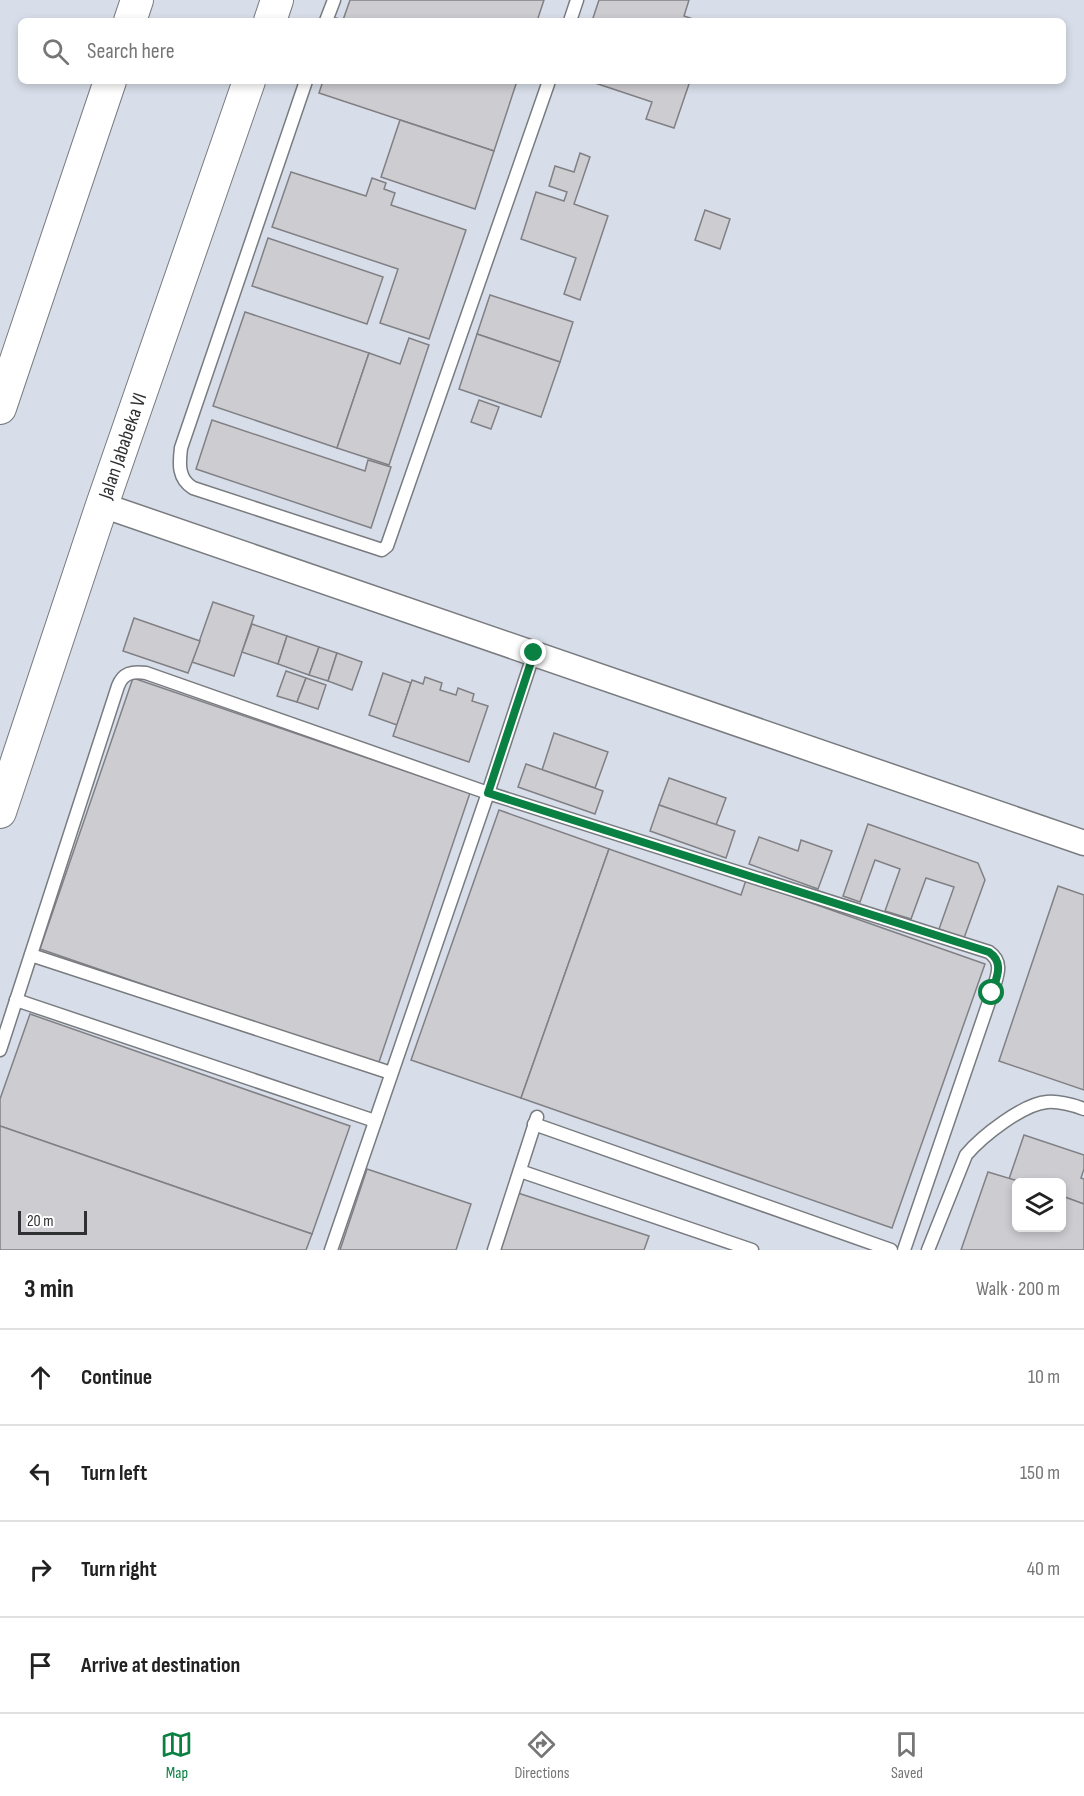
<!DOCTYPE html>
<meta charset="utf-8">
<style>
body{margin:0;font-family:"Sofia Sans Condensed",sans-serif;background:#f6f6f6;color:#222}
.controls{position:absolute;right:18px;bottom:18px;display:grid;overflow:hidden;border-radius:9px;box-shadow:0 3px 9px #0003}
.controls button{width:54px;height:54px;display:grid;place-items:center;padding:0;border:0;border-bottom:2px solid #e0e0e0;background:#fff;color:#222;font:30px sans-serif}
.scale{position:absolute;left:18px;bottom:15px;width:69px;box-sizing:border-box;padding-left:6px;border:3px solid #2f3031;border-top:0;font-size:16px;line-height:21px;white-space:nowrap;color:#2f3031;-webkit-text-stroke:4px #fff;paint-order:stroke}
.stop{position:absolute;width:18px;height:18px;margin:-14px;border:4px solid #0b8043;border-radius:50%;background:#fff}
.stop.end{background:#0b8043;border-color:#fff;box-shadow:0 2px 6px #0008}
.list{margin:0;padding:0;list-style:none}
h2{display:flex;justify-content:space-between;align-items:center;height:78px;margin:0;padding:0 24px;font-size:26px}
h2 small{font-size:20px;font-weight:400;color:#767676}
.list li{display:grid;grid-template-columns:39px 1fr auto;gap:18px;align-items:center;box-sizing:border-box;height:96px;padding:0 24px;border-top:2px solid #e0e0e0}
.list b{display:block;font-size:22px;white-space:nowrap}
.list em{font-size:20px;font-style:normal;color:#767676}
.icon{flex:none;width:33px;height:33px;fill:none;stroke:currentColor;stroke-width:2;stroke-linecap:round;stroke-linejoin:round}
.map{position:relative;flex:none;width:1084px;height:1250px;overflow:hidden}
.search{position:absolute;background:#fff;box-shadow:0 3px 9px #0003;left:18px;right:18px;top:18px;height:66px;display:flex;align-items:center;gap:15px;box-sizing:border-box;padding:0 21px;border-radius:9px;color:#767676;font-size:22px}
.sheet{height:462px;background:#fff}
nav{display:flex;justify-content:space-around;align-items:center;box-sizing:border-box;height:84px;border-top:2px solid #e0e0e0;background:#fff;font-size:16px;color:#767676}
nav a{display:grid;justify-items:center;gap:3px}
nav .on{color:#0b8043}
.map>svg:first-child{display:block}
</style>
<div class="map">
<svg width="1084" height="1250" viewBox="0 0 1084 1250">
<rect width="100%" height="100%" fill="#e6e9ee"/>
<path fill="#d8dee9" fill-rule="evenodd" d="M0 0H1084V1250H0ZM21 21H1063V81H21ZM1016 1182H1062V1228H1016Z"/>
<g fill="#ccccd1" stroke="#808085" stroke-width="1.5">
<polygon points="350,0 544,0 537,21 335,21 336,18 343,20"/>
<polygon points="599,0 689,0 684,16 699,21 592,21"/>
<polygon points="323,81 517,81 494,151 319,93"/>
<polygon points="589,81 690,81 674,128 646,119 652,102"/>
<polygon points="400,120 494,151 475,209 381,177"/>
<polygon points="580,153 590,157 574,204 608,216 580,300 564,294 576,258 521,239 536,192 564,201 567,192 549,186 555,166 574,172"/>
<polygon points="291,172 366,196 372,178 386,183 384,189 395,193 391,205 466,230 429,339 380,323 398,269 272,227"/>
<polygon points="705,210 730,219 720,249 695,240"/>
<polygon points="268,238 383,277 367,324 252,286"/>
<polygon points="490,295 573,322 560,362 477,334"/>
<polygon points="245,312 369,353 337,448 213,406"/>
<polygon points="477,334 560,362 541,417 459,389"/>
<polygon points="409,338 429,345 389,465 337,448 369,353 400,364"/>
<polygon points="479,400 499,407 491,429 471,422"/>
<polygon points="212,420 365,471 368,460 391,467 371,528 196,469"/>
<polygon points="213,602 254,616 234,676 192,662"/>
<polygon points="134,618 200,641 188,673 123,651"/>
<polygon points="252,624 287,636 278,664 242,652"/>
<polygon points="287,636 319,647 309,675 278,664"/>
<polygon points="319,647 337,653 328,681 309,675"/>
<polygon points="337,653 362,662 352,690 328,681"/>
<polygon points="286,671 306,678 297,702 277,696"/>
<polygon points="383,673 411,683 397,725 369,715"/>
<polygon points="425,677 442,683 440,690 456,695 458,688 474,694 472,701 488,706 469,762 393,736 412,680 423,684"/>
<polygon points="133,678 470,793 378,1065 40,949"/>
<polygon points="306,678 326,685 318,709 297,702"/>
<polygon points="554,733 608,752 595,788 542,770"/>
<polygon points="526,764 603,791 595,814 518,787"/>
<polygon points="669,778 726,798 716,825 659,805"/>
<polygon points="659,805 735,831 726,858 650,831"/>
<polygon points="499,810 609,849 521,1098 411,1060"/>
<polygon points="868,824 978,863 985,880 964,938 939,929 954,887 926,878 911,919 885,911 900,869 875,860 860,902 843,896"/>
<polygon points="759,837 798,851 801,840 832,851 818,889 749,864"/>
<polygon points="609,849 741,895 746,880 985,964 892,1228 521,1098"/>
<polygon points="1058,886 1084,895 1084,1090 999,1061"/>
<polygon points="30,1014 350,1126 312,1234 0,1126 0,1099"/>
<polygon points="0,1126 312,1234 306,1250 0,1250"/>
<polygon points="1024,1135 1084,1155 1084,1169 1081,1178 1084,1179 1084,1204 1062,1196 1062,1182 1021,1182 1009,1179"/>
<polygon points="367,1169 471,1204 456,1250 340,1250"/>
<polygon points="988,1172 1021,1182 1016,1182 1016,1228 1062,1228 1062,1196 1084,1204 1084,1250 961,1250"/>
<polygon points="518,1193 649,1236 644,1250 499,1250"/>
</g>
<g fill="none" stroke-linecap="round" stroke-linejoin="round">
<defs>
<g id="service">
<polyline points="326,21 334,0"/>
<polyline points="570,21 577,0"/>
<path d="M306 81 181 448C179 464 178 479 193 488L382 550 387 546 549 81"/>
<polyline points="31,955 391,1073"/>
<polyline points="16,1000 375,1121"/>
<path d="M0 1050 118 686C123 673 132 671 146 673L488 793 989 952C1005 963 996 978 992 993L904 1250"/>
<polyline points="534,1124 891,1250"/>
<polyline points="520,1171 752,1250"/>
<polyline points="331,1250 488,793 534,653"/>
<polyline points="494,1250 537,1117"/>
<path d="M928 1250 966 1155C982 1136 1023 1104 1047 1102 1059 1101 1073 1105 1084 1109"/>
</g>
<polyline id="minor" points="102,505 1084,843"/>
<g id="tertiary">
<polyline points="130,21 137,0"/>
<polyline points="270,21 277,0"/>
<polyline points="0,408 110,81"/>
<polyline points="0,812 102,505 249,81"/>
</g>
</defs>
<use href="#service" stroke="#787b7f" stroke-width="15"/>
<use href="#minor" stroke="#787b7f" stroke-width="27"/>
<use href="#tertiary" stroke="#787b7f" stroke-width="34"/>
<use href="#service" stroke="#fff" stroke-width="12"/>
<use href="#minor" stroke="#fff" stroke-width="24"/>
<use href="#tertiary" stroke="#fff" stroke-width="32"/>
</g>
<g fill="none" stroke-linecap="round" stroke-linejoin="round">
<path stroke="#0b8043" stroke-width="8" d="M534 653 488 793 989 952C1005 963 996 978 992 993"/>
</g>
<g text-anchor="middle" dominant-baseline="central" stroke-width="6" stroke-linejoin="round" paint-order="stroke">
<g font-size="20" fill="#2f3031" stroke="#fff">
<text transform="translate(123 446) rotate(-71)">Jalan Jababeka VI</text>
</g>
</g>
</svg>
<div class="controls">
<button><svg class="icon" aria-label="layers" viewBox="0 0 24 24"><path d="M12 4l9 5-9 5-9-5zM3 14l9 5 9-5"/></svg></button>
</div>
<div class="scale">20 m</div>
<div class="stop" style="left:992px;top:993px"></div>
<div class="stop end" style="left:534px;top:653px"></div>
<div class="search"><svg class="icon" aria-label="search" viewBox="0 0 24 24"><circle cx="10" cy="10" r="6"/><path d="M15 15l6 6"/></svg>Search here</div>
</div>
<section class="sheet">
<h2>3 min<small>Walk · 200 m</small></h2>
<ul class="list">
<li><svg class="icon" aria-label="ahead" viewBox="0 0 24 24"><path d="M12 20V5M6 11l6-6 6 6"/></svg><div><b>Continue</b></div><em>10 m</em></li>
<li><svg class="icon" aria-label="left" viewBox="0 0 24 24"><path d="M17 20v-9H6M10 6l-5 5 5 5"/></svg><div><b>Turn left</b></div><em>150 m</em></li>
<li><svg class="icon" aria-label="right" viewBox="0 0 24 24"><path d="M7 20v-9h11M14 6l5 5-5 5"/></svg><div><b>Turn right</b></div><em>40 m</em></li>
<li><svg class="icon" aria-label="arrive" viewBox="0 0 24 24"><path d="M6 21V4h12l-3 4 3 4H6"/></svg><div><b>Arrive at destination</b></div></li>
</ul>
</section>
<nav>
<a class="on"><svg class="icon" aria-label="map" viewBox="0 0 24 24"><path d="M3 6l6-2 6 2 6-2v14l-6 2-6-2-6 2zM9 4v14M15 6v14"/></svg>Map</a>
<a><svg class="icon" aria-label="directions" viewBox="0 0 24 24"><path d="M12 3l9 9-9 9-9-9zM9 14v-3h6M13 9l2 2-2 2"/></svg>Directions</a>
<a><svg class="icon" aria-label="saved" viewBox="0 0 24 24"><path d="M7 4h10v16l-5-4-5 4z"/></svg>Saved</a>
</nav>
